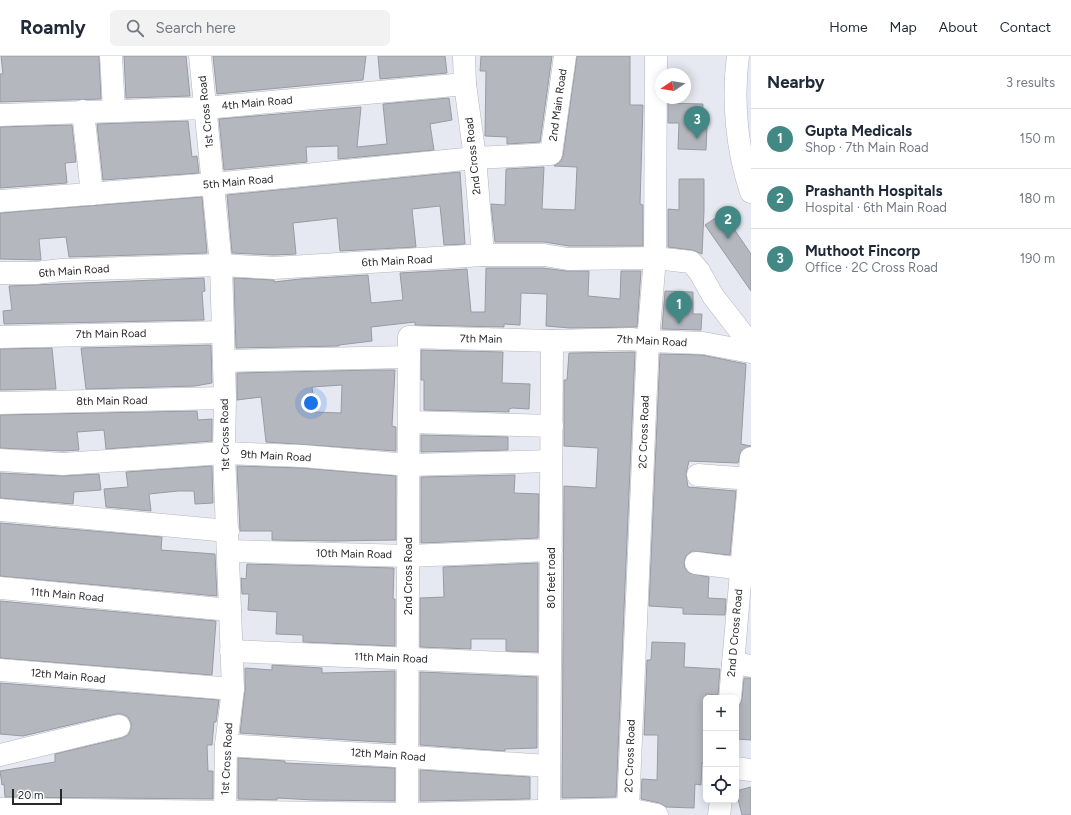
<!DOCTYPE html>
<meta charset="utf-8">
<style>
body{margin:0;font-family:Figtree,sans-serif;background:#f2f2f3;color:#1f2937}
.controls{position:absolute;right:12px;bottom:12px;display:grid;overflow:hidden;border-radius:6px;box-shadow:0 2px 10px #0003}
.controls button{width:36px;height:36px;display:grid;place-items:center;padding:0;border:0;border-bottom:1px solid #e0e1e3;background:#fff;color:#1f2937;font:20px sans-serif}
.compass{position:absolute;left:655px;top:12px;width:36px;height:36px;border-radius:50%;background:#fff;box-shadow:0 2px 10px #0003;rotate:258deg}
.scale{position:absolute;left:12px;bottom:10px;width:50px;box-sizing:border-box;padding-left:4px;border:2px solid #28292c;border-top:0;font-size:11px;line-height:14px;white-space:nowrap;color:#28292c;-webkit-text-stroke:3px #fff;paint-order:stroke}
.you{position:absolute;left:311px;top:347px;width:14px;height:14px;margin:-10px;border:3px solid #fff;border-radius:50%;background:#1a73e8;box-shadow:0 0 0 6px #1a73e833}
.badge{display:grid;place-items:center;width:26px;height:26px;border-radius:50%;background:#428986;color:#fff;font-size:13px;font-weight:700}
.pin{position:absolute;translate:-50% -33px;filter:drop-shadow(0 1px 2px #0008)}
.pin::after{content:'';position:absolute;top:21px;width:14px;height:12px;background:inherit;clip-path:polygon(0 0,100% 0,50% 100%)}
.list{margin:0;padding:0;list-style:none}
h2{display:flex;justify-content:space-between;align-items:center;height:52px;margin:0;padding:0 16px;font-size:17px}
h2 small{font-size:13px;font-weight:400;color:#747a83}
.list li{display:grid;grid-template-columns:26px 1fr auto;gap:12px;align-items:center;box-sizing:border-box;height:60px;padding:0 16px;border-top:1px solid #e0e1e3}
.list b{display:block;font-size:15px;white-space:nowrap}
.list p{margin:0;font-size:13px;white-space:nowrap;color:#747a83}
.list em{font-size:13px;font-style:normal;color:#747a83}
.icon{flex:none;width:22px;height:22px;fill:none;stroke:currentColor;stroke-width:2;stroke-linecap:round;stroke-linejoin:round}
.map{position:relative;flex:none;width:751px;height:759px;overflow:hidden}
header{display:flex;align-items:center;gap:24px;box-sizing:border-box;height:56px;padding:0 20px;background:#fff;border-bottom:1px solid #e0e1e3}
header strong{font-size:19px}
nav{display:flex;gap:22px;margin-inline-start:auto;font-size:14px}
.search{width:280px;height:36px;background:#f2f2f3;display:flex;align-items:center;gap:10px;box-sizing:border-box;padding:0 14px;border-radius:6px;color:#747a83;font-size:15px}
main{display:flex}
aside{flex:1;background:#fff}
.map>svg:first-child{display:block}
</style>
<header>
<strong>Roamly</strong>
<div class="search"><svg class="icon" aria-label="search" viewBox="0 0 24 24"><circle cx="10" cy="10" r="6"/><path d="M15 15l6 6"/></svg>Search here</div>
<nav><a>Home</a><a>Map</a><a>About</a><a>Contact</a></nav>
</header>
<main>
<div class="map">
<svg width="751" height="759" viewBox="0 0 751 759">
<rect width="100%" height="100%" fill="#e6e9f1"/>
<g fill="#b4b7be" stroke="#999ba3" fill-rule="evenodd">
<polygon points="1,0 99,0 101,43 0,46 0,18 3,18"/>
<polygon points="124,0 186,0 190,40 126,42"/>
<polygon points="213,0 366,0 363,24 217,38"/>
<polygon points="378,0 445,0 447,17 380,23"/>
<polygon points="481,0 552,0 540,86 507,88 507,81 485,80 486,15 480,15"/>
<polygon points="577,0 630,0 630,49 643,49 640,148 643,149 643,190 569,190 544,186 495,186 491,148 505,149 506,113 544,111 542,153 575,154 577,111 554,110 561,105 563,100"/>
<polygon points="449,42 452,64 430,68 434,94 338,103 338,90 306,91 307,106 224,114 219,63 361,51 357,91 387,88 383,48"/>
<polygon points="668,47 703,48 702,70 707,70 706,94 678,93 679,67 668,67"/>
<polygon points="188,65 192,101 197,100 199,117 103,124 97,68"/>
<polygon points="72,69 76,106 65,107 67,127 0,132 0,71"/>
<polygon points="460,116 465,188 444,189 440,150 412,153 416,191 340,195 337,162 293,167 296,198 274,199 232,197 227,139"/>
<polygon points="679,123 704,123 704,155 702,198 692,194 668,191 668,153 679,154"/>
<polygon points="202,141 207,197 69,201 66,181 39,183 41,204 0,203 0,157"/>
<polygon points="723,157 751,198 751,235 705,169"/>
<polygon points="486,212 543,212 566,215 589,215 588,240 620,243 621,215 641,215 637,271 570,272 546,270 547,238 521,237 520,269 504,268 504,271 415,269 415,266 371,271 372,285 339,289 339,290 236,292 234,222 274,224 274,226 300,223 368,219 371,247 403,244 400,217 467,213 471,256 485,256"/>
<polygon points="204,222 205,235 202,236 204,264 4,268 3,255 12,254 9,230"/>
<polygon points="665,235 693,236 693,258 702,258 701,274 662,273"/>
<polygon points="211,289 212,327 195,330 86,333 81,292"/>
<polygon points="52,292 56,333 0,334 0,293"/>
<polygon points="421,294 503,296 502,327 530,328 529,353 512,352 509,353 509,356 424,354 424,324 421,324"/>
<polygon points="635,296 616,741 562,742 564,430 596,432 598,392 564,390 564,324 567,324 569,297"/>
<polygon points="660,298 702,299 746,308 741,388 751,390 741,395 738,407 689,405 686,418 688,431 736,435 730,499 692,495 686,500 684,506 685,512 689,517 709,521 708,542 726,543 725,559 683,558 683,552 649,550"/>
<path d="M374 314H395L392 370 396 371V395L266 386 261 341 237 344V317ZM342 329 341 357 315 356 312 331Z"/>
<polygon points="197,355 198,364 212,363 212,385 106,393 104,374 77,376 79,394 63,395 0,392 0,359"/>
<polygon points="421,379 508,381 508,394 421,396"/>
<polygon points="212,410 213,447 195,448 194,435 178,435 149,438 151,455 106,451 104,433 128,431 126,416"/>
<polygon points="237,410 301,412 396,420 396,484 334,485 272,484 272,475 240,475"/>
<polygon points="0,417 62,420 99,418 101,434 74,436 73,448 0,442"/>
<polygon points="515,419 514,437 539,438 538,482 421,487 421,421"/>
<polygon points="0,467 162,481 161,494 215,498 217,540 0,520"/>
<polygon points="538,507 538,596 506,595 506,583 471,583 471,593 420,591 420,542 444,541 443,511"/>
<polygon points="247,508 394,512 393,543 395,543 395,590 303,586 303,579 276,578 277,556 248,554 249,538 242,538 241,522 246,523"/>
<polygon points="0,545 216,565 212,619 0,602"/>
<polygon points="652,586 685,587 684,611 720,613 718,639 706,638 705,707 702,707 701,729 695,728 694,752 666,751 660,747 641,743 642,723 657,724 658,679 644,679 647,604 651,604"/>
<polygon points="272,609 322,612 322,617 395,615 395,687 240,677 245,634 245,612 272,614"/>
<polygon points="420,616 537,621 537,692 505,693 505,695 420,689"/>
<polygon points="744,622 751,622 751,684 736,683 736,653 740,649 742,643"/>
<polygon points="0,627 219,644 216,666 214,666 212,689 207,689 208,715 213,715 213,743 5,741 4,728 2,729 0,715 55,706 55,698 122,682 128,679 131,673 131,667 128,661 122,658 116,658 23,680 0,678"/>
<polygon points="238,702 285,705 285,707 395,712 395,745 314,744 277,742 277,744 238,743"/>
<polygon points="420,714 530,721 530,743 420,745"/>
<polygon points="751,731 751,759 742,759 736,735"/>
</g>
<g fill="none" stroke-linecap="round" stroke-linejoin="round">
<defs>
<g id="minor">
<polyline points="111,0 114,54"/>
<polyline points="200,0 221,209 225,342 224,397 233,633 226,689 225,759"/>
<polyline points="464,0 465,28 475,102 483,199"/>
<polyline points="83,55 92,138"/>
<polyline points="0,59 206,52 465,28"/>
<polyline points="0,145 213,128 475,102 551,98 565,0"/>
<polyline points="0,217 36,217 61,214 221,209 274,212 483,199 544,199 568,203 655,202 691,206 699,215 713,240 751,289"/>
<polyline points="0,281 223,276"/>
<polyline points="224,305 409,301"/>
<polyline points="0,347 225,342"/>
<polyline points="409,366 552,370"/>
<polyline points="0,404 63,408 224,397 302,400 409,409 551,405"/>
<polyline points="698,419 751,423"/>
<polyline points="0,454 228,475"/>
<polyline points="229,495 408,500 551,494"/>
<polyline points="696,507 751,514"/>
<polyline points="0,532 230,554"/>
<polyline points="231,595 550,609"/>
<polyline points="733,607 751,610"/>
<polyline points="0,614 233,633"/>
<polyline points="730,642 751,402"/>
<polyline points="226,689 549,710"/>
<polyline points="0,699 119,670"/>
<polyline points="736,712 751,714"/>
<polyline points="0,753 407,758 628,753 657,759"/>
<polyline points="628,753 648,285 655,202 656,0"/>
<polyline points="407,759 409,281 552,285 631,283 648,285 703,287 751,296"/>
<polyline points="549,759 552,285"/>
<polyline points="719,759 721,744"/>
</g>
<path id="major" d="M738 0C732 45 737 94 751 136"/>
</defs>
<use href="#minor" stroke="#b4b6be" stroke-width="23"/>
<use href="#major" stroke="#b4b6be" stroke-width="23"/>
<use href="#minor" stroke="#fff" stroke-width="22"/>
<use href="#major" stroke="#fff" stroke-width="22"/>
</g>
<g text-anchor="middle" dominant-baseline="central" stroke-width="3" stroke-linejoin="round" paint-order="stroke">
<g font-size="11" fill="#28292c" stroke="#fff">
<text transform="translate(257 47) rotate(-5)">4th Main Road</text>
<text transform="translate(558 49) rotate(-82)">2nd Main Road</text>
<text transform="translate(206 56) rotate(-96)">1st Cross Road</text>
<text transform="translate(473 100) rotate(-96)">2nd Cross Road</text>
<text transform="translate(238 126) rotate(-5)">5th Main Road</text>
<text transform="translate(397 205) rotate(-3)">6th Main Road</text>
<text transform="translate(74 215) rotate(-4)">6th Main Road</text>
<text transform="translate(111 278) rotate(-1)">7th Main Road</text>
<text transform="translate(481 283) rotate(1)">7th Main</text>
<text transform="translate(652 285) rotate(3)">7th Main Road</text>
<text transform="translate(112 345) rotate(-1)">8th Main Road</text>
<text transform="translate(644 376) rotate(-88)">2C Cross Road</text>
<text transform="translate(225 379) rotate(-91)">1st Cross Road</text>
<text transform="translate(276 400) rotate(3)">9th Main Road</text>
<text transform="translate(354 498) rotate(1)">10th Main Road</text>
<text transform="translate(408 520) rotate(-90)">2nd Cross Road</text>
<text transform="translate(551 522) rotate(-90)">80 feet road</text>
<text transform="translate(67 539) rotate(5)">11th Main Road</text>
<text transform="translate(735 577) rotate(-85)">2nd D Cross Road</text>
<text transform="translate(391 602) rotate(2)">11th Main Road</text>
<text transform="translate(68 620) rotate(5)">12th Main Road</text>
<text transform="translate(388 699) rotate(4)">12th Main Road</text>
<text transform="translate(630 700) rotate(-88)">2C Cross Road</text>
<text transform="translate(227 703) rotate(-87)">1st Cross Road</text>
</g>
</g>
</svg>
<div class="controls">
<button>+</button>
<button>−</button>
<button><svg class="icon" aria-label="locate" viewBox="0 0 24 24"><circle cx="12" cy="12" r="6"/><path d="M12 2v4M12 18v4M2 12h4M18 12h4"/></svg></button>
</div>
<svg class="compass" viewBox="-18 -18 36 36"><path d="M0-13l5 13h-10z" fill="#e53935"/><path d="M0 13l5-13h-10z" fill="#747a83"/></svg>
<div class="scale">20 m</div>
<div class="you"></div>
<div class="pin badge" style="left:679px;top:268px">1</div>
<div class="pin badge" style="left:728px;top:183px">2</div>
<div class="pin badge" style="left:697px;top:83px">3</div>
</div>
<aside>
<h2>Nearby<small>3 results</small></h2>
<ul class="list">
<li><span class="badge">1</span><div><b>Gupta Medicals</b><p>Shop · 7th Main Road</p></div><em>150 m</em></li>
<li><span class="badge">2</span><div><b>Prashanth Hospitals</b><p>Hospital · 6th Main Road</p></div><em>180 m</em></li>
<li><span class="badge">3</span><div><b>Muthoot Fincorp</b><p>Office · 2C Cross Road</p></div><em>190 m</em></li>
</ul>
</aside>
</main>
